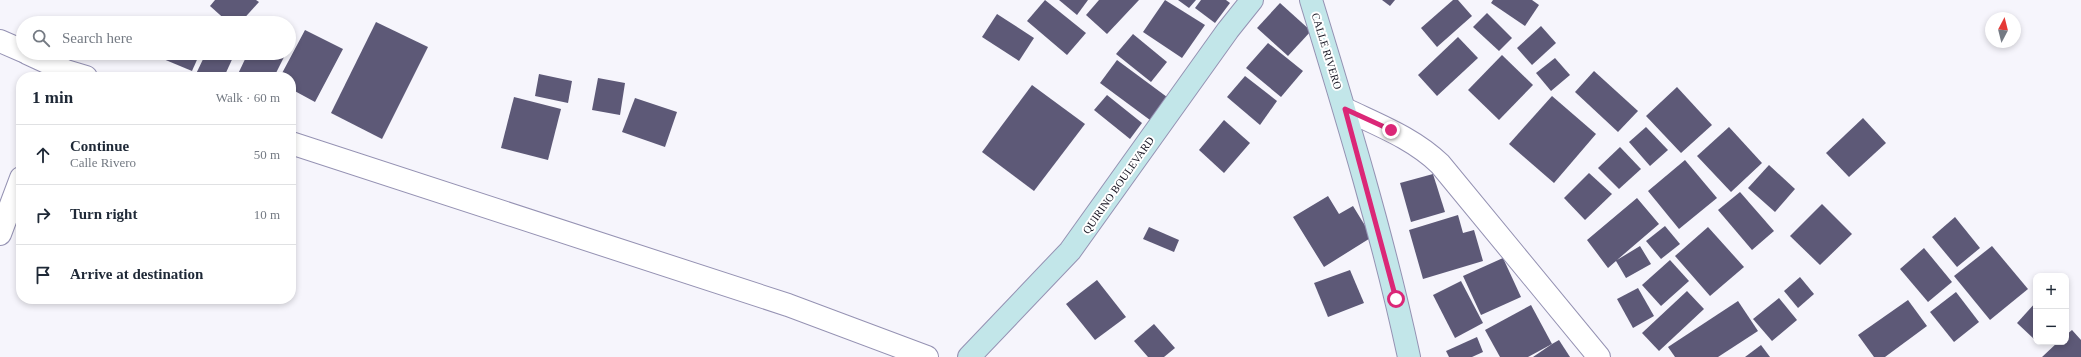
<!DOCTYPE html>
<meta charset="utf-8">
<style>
body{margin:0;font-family:Georgia,serif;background:#f6f6f7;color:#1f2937}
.controls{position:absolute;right:12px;bottom:12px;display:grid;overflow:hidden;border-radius:8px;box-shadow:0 2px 6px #0003}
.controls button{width:36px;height:36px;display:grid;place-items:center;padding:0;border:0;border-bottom:1px solid #e0e1e3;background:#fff;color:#1f2937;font:20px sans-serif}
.compass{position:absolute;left:1985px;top:12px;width:36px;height:36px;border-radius:50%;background:#fff;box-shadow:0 2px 6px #0003;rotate:7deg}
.stop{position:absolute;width:12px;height:12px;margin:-9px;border:3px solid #db2777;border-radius:50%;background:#fff}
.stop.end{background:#db2777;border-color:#fff;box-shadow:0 1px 4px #0008}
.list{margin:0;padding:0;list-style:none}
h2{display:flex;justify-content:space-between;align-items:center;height:52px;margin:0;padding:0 16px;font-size:17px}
h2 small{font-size:13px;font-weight:400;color:#747a83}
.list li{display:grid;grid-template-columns:26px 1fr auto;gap:12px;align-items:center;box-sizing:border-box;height:60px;padding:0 16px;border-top:1px solid #e0e1e3}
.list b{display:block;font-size:15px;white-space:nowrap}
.list p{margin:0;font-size:13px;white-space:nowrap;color:#747a83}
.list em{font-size:13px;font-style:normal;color:#747a83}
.icon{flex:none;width:22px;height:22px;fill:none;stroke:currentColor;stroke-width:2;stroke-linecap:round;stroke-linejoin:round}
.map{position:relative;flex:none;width:2081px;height:357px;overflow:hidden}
.search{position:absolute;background:#fff;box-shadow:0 2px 6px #0003;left:16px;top:16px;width:280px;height:44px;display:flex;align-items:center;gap:10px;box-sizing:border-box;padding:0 14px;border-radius:22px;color:#747a83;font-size:15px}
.panel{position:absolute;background:#fff;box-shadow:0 2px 6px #0003;left:16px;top:72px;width:280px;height:232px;border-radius:16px}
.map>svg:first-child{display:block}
</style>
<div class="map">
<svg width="2081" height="357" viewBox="0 0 2081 357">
<rect width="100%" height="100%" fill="#f6f5fc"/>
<g fill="#5d5977">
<polygon points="215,0 256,0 259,2 240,23 229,23 210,6"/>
<polygon points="1045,0 1086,33 1067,55 1027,21"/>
<polygon points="1059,0 1088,0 1077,15"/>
<polygon points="1099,0 1139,0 1107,34 1086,15"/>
<polygon points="1165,0 1205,25 1182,58 1143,32"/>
<polygon points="1178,0 1196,0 1189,8"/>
<polygon points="1201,0 1226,0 1230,3 1215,23 1195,8"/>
<polygon points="1382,0 1395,0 1390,6"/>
<polygon points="1453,0 1458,0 1472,16 1437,47 1421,28"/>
<polygon points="1493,0 1532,0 1539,5 1525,26 1491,3"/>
<polygon points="1280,3 1311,31 1288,56 1257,28"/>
<polygon points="1487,13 1512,38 1499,51 1473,27"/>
<polygon points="997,14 1034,38 1019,61 982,37"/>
<polygon points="376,22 428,47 382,139 331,113"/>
<polygon points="1541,26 1556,43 1532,65 1517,48"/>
<polygon points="305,30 343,49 315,102 291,89 291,77 280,77"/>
<polygon points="1133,34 1167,62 1151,82 1116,54"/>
<polygon points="1458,37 1478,58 1437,96 1418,75"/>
<polygon points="1268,43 1303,71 1281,97 1246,68"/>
<polygon points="157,53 200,53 192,71 156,56"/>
<polygon points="206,53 235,53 224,77 195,76"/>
<polygon points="248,53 286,53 274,77 239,77 237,76"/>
<polygon points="1502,55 1533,85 1499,120 1468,90"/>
<polygon points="1555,58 1570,75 1551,91 1536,73"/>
<polygon points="1117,60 1167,97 1150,120 1100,83"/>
<polygon points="1594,71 1638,111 1618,132 1575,92"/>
<polygon points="539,74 572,81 568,103 535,96"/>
<polygon points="1245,76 1277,101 1260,125 1227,97"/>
<polygon points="598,78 625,83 620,115 592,110"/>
<polygon points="1032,85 1085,124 1034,191 982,152"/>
<polygon points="1677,87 1712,125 1681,153 1646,116"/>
<polygon points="1107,95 1142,123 1130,139 1094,110"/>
<polygon points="1552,96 1596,134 1554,183 1509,144"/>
<polygon points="514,97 561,109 548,160 501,148"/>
<polygon points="635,98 677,112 665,147 622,132"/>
<polygon points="1863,118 1886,143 1849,177 1826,153"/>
<polygon points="1224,120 1250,143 1224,173 1199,150"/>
<polygon points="1646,127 1668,150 1650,166 1629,142"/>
<polygon points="1729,127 1762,163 1731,192 1697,156"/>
<polygon points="1620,147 1641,169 1619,189 1598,168"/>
<polygon points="1685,160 1717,198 1679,229 1648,191"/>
<polygon points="1769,165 1795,189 1775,212 1748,188"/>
<polygon points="1589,173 1612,194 1585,220 1564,198"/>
<polygon points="1433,174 1445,212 1411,222 1400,183"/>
<polygon points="1740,192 1774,231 1752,250 1718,210"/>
<polygon points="1328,196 1339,214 1353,206 1372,237 1324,267 1293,217"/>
<polygon points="1637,198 1659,224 1617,260 1640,246 1651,264 1626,278 1616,261 1608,268 1587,240"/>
<polygon points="1822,204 1852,234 1820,265 1790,236"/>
<polygon points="1458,215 1463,233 1474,230 1483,261 1423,279 1409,230"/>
<polygon points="1955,217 1980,248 1957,267 1932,237"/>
<polygon points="1665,226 1680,244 1661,259 1646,241"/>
<polygon points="1149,227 1179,240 1174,252 1143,239"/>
<polygon points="1708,227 1744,267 1710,296 1675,256"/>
<polygon points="1992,246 2028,289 1990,320 1954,276"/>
<polygon points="1924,248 1952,282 1928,302 1900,269"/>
<polygon points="1503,258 1521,297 1481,315 1463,276"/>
<polygon points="1670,260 1689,281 1661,306 1642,285"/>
<polygon points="1350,270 1364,303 1328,317 1314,283"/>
<polygon points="1800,277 1814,294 1798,308 1784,291"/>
<polygon points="1097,280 1126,317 1095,340 1066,304"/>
<polygon points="1461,281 1483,323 1455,338 1433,295"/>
<polygon points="1638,288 1654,316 1633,328 1617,299"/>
<polygon points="1687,291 1704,309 1659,351 1642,333"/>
<polygon points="1956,292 1979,322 1954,342 1930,312"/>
<polygon points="1779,298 1797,320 1772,341 1753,319"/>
<polygon points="1908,300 1927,326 1885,357 1874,357 1858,335"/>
<polygon points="1738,301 1758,331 1718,357 1675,357 1668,347"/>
<polygon points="2036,302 2036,341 2017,323"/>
<polygon points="1531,305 1552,344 1528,357 1500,357 1485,330"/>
<polygon points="1154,324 1175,348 1164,357 1148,357 1134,341"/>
<polygon points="2072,330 2081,340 2081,357 2042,357 2058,342 2066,342 2066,335"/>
<polygon points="1477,337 1483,352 1472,357 1449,357 1446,351"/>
<polygon points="1559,340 1570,357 1533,357 1552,344"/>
<polygon points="1761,345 1770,357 1745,357"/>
</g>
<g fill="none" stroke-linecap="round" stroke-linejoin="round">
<defs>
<g id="minor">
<polyline points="0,41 23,51"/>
<polyline points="27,53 66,71 86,77"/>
<path d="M1345 109C1378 125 1413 138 1440 164L1599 357"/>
<polyline points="291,143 788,305 927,357"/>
<polyline points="0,234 21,178"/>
</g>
<g id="secondary">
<path d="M1311 0C1347 118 1383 236 1409 357"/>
<polyline points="969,357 1070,251 1228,30 1252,0"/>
</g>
</defs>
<use href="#minor" stroke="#9592b3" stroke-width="24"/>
<use href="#secondary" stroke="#9592b3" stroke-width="24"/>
<use href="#minor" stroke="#fff" stroke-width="22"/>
<use href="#secondary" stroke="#c2e6e9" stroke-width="22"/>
</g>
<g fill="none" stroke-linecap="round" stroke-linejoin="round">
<polyline stroke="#db2777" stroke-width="5" points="1391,130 1345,109 1396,299"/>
</g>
<g text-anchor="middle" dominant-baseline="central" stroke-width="4" stroke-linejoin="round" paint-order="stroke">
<g font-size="11" fill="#171522" stroke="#fff">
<text transform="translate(1327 51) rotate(73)">CALLE RIVERO</text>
<text transform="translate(1118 185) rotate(-55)">QUIRINO BOULEVARD</text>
</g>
</g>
</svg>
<div class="controls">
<button>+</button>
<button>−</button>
</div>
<svg class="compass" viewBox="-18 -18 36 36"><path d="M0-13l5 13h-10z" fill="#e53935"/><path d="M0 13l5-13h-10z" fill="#747a83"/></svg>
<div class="stop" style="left:1396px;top:299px"></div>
<div class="stop end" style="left:1391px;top:130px"></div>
<div class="search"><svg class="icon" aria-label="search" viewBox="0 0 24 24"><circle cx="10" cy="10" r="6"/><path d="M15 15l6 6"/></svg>Search here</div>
<section class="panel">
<h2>1 min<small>Walk · 60 m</small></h2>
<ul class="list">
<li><svg class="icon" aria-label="ahead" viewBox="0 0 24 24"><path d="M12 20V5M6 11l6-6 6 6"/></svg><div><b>Continue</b><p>Calle Rivero</p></div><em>50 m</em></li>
<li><svg class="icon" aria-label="right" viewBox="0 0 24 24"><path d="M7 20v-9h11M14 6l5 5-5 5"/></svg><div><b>Turn right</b></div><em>10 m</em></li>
<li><svg class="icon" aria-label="arrive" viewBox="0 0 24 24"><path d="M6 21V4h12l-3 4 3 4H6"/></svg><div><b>Arrive at destination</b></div></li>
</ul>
</section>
</div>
